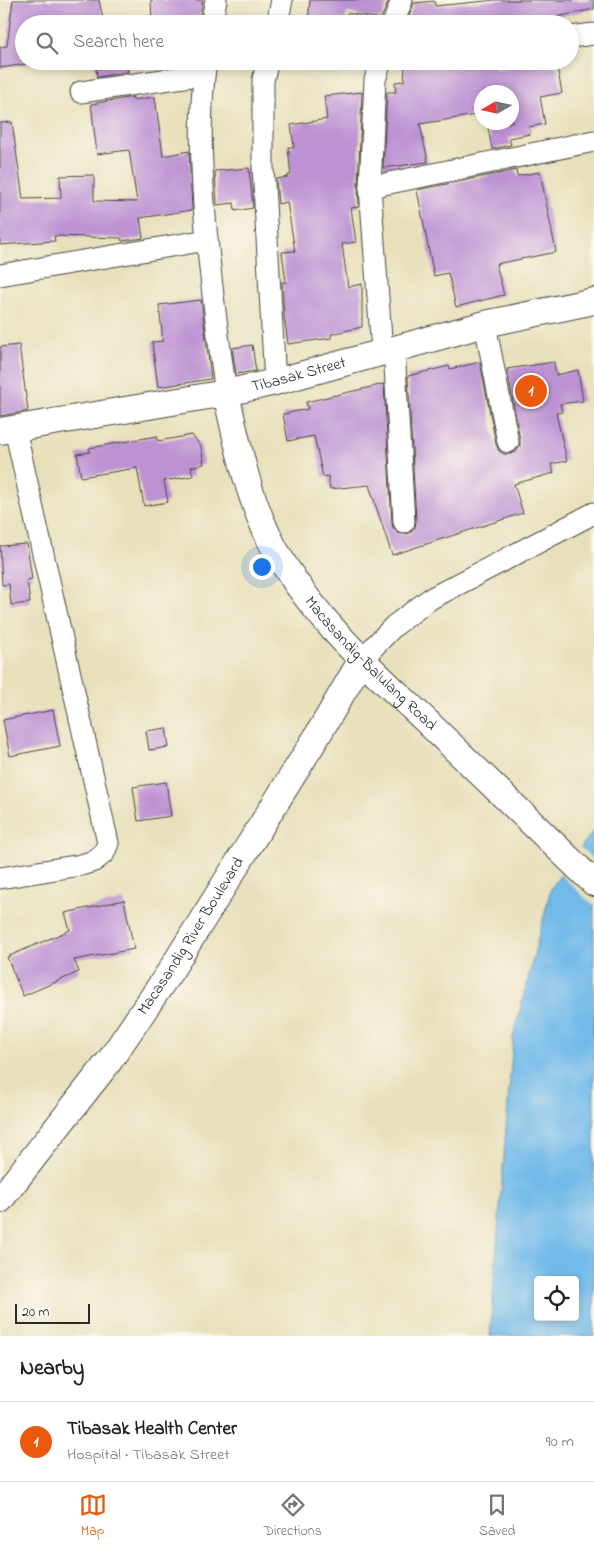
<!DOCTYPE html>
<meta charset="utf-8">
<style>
body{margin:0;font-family:"Indie Flower",sans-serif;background:#f6f6f6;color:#202124}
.controls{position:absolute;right:15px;bottom:15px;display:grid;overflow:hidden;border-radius:5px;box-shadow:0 2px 8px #0003}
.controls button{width:45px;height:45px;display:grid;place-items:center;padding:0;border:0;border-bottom:1px solid #e0e0e0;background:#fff;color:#202124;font:25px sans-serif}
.compass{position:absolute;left:474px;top:85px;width:45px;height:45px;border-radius:50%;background:#fff;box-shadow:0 2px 8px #0003;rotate:261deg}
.scale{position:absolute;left:15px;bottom:12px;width:75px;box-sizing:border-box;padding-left:5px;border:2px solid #2b2b2b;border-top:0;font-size:14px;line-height:18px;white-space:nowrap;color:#2b2b2b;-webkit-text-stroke:4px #fbf7ec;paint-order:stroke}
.you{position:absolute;left:261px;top:566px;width:18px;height:18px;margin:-12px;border:4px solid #fff;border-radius:50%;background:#1a73e8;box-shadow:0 0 0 8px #1a73e833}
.badge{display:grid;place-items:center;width:32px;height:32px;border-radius:50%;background:#ea580c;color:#fff;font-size:16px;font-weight:700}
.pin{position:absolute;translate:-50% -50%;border:2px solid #fff;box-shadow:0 1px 5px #0006}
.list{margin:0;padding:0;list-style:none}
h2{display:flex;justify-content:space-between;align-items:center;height:65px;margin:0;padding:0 20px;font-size:21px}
h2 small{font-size:16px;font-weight:400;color:#757577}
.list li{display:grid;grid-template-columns:32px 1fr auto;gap:15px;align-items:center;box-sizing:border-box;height:80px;padding:0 20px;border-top:1px solid #e0e0e0}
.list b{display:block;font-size:19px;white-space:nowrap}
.list p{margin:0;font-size:16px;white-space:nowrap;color:#757577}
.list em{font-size:16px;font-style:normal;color:#757577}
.icon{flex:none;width:28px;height:28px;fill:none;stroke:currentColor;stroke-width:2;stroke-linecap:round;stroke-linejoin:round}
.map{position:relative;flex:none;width:594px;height:1336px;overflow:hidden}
.search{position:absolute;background:#fff;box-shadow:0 2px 8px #0003;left:15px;right:15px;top:15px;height:55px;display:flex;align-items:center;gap:12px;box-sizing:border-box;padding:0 18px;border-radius:28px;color:#757577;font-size:19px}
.sheet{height:145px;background:#fff}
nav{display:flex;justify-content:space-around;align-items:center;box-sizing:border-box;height:70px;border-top:1px solid #e0e0e0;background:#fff;font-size:14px;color:#757577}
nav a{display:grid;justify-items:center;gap:2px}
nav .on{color:#ea580c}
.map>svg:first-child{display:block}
</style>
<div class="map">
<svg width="594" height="1336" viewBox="0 0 594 1336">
<rect width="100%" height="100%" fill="#fbf7ec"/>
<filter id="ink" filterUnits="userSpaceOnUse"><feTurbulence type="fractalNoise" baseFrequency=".02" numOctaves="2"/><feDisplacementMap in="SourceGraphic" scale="10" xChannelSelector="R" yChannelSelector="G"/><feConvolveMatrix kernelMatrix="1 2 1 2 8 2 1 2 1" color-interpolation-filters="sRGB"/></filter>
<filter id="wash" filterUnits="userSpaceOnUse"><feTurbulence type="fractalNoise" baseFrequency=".0096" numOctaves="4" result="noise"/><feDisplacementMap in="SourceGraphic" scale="20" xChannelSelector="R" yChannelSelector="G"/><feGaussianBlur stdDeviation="1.12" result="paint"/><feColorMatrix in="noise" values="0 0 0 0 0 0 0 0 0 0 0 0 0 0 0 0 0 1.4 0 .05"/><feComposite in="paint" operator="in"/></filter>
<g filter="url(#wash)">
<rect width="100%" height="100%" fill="#e8e0bb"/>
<path fill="#71bae9" stroke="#4e728a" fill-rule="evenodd" d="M594 830V1336H490L513 1038 551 888ZM538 1280H575V1317H538Z"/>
<polygon fill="#e8e0bb" points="579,846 594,860 594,906 559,873"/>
<g id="blocks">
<g fill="#bd92d3">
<polygon points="13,0 99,0 104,24 24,24 24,61 46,61 0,68 0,47 7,46"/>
<polygon points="151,0 203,0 198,24 152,24"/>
<polygon points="310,0 389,0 381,19 347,13 345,24 308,24"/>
<polygon points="496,0 594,0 594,9 524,24 406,24 414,3 434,1 435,6"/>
<polygon points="95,61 126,61 128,72 97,77"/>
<polygon points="445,61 478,61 478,65 494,63 495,69 556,61 562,93 540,97 545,124 529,127 530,134 509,138 511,145 492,149 487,122 512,122 512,92 482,92 482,114 420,124 428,162 383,168 387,92 396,92 395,82 404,81 405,67"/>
<polygon points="362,92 358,186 359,207 351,208 356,242 342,244 348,287 362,284 362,327 331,334 332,338 288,344 284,316 282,282 286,282 282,252 295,251 287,202 278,204 276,179 288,177 288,175 291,175 288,147 294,147 291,125 327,119 324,96"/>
<polygon points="133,97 133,100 155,97 163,156 189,151 192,210 140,218 143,238 122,241 121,238 54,236 55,241 0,245 0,123 12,122 23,199 61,198 60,176 94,175 94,201 137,202 129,150 97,154 91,104"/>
<polygon points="249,168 253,208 235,211 234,203 217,205 215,171"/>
<polygon points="516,170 517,176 540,172 556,252 496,264 504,295 456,307 448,273 434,276 417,190"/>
<polygon points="201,300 211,379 158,387 152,342 163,341 159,305"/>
<polygon points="19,345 28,411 0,416 0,347"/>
<polygon points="252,345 256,371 236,374 232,348"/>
<polygon points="480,362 496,444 499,451 504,454 510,454 516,452 520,446 520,440 507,369 554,362 556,375 578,370 583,401 560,404 562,412 556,413 567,461 551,464 554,473 514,484 523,513 392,555 369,485 330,489 328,476 323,477 314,436 288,441 283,414 308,409 306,402 384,384 392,523 393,528 398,533 405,534 410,533 415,528 416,521 408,376 449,366 450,369"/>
<polygon points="192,435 201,446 204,464 191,467 193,476 164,481 168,502 144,506 137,468 81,477 77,454 90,452 89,448 157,436 158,441"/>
<polygon points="27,544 32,579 27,580 30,603 11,605 9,584 2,585 0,546"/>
<polygon points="53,710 60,746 10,756 3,720"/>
<polygon points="166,728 169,747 149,750 146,731"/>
<polygon points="166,782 171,816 138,821 133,787"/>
<polygon points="124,900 134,949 74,960 79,972 23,996 7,957 70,930 65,913"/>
</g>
</g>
</g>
<g filter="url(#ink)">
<use href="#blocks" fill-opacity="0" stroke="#474641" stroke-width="1"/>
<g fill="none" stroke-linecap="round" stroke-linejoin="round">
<defs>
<g id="minor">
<polyline points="211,24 216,0"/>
<polyline points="277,24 282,0"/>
<polyline points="393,24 402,0"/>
<polyline points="570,37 594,34"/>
<path d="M206 61C199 110 201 156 204 205 209 268 217 331 226 393"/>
<polyline points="268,61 263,80 263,167 275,382"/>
<polyline points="381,61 375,80 370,187 382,352"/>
<polyline points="81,92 204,74"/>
<polyline points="370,187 594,141"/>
<polyline points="0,275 207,240"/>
<polyline points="485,324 508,442"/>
<polyline points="394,349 404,522"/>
<polyline points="362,659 394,626 430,599 594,513"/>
<polyline points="0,878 81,865 94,861 104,853 108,843 15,429"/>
</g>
<g id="tertiary">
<path id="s1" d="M226 393C238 447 249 503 276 551 313 617 369 667 423 718 480 773 537 828 594 883"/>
<path id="s2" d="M0 431 226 393 275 382 485 324 594 301"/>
<path id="s3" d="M0 1200 110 1060 171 970 316 738 362 659"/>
</g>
</defs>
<use href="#minor" stroke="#474641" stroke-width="23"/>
<use href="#tertiary" stroke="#474641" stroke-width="28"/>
<use href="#minor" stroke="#fff" stroke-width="21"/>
<use href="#tertiary" stroke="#fff" stroke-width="26"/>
</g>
</g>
<g text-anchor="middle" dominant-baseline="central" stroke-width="4" stroke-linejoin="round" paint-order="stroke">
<g font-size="16" fill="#2b2b2b" stroke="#fbf7ec">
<text stroke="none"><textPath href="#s2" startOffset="304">Tibasak Street</textPath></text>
<text stroke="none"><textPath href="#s1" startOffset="314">Macasandig-Balulang Road</textPath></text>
<text stroke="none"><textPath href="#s3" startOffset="326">Macasandig River Boulevard</textPath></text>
</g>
</g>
</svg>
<div class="controls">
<button><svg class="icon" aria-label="locate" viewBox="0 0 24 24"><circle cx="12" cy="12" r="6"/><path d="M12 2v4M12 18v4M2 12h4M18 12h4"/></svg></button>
</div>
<svg class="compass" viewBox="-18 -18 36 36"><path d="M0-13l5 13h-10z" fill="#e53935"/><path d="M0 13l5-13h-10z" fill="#757577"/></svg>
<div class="scale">20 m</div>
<div class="you"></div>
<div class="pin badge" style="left:531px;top:391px">1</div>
<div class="search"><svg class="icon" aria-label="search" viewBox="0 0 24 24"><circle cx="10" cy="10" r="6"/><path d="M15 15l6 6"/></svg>Search here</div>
</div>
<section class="sheet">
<h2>Nearby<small></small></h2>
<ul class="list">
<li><span class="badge">1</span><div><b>Tibasak Health Center</b><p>Hospital · Tibasak Street</p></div><em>90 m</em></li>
</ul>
</section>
<nav>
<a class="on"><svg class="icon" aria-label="map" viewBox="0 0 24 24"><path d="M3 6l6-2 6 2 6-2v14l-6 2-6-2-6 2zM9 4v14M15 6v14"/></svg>Map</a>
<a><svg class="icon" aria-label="directions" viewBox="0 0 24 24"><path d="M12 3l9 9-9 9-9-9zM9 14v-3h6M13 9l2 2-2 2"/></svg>Directions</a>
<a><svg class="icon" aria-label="saved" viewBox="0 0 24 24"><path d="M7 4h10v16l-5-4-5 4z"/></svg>Saved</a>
</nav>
